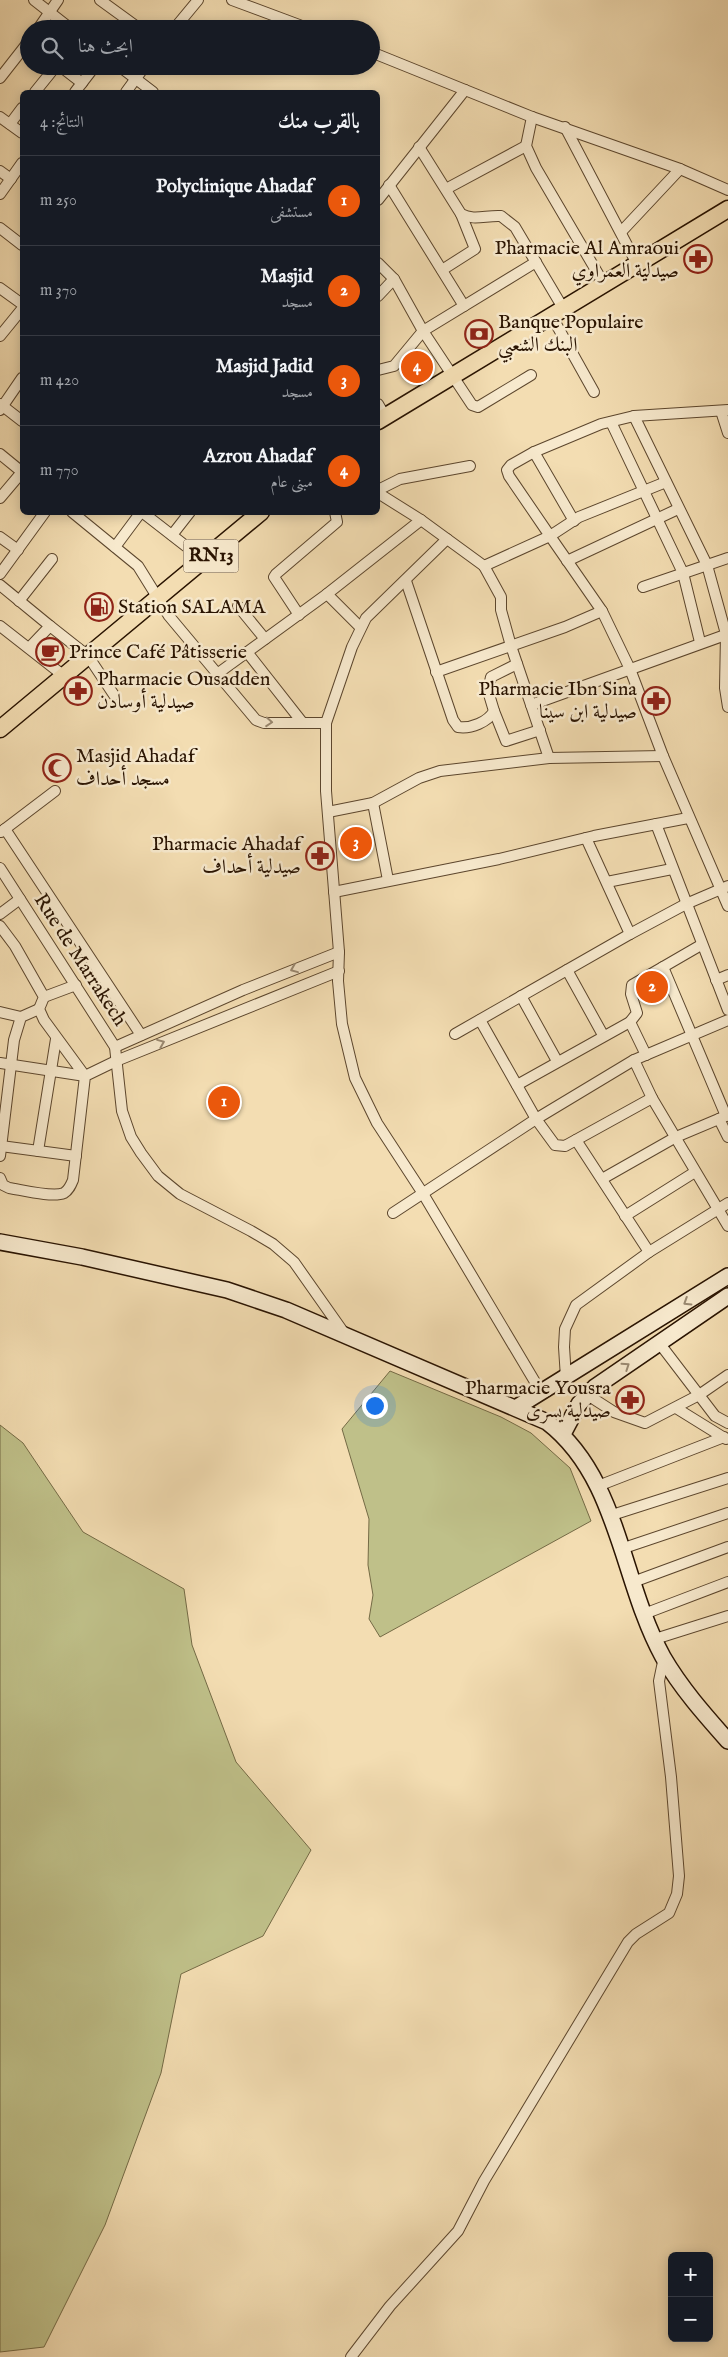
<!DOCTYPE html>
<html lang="ar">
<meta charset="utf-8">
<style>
body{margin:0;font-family:"IM FELL English",Amiri,serif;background:#20242c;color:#f1f3f6;direction:rtl}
.controls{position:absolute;right:15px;bottom:15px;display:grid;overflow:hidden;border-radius:8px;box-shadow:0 2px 12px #0003}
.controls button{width:45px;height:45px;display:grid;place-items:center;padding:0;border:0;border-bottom:1px solid #363941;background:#171b24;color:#f1f3f6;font:25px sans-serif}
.you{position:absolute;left:374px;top:1405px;width:18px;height:18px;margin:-12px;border:4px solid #fff;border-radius:50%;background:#1a73e8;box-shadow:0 0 0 8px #1a73e833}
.badge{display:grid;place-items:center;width:32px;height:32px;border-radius:50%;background:#ea580c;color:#fff;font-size:16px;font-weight:700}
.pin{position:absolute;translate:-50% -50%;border:2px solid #fff;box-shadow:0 1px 5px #0006}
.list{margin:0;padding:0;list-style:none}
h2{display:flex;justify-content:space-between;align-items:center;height:65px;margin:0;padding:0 20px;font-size:21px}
h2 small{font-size:16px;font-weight:400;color:#9ea1a6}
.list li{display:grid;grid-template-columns:32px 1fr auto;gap:15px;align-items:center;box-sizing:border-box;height:90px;padding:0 20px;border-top:1px solid #363941}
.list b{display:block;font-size:19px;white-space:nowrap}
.list p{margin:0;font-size:16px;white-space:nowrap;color:#9ea1a6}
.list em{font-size:16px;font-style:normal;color:#9ea1a6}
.icon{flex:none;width:28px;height:28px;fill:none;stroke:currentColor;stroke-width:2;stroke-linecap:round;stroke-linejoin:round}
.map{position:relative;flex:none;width:728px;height:2357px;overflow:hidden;direction:ltr}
.search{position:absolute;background:#171b24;box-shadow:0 2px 12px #0003;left:20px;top:20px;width:360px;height:55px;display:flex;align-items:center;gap:12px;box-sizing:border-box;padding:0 18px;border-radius:28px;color:#9ea1a6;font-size:19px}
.panel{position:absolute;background:#171b24;box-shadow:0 2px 12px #0003;left:20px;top:90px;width:360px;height:425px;border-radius:8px;direction:rtl}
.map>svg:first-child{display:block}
</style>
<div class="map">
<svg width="728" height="2357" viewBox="0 0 728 2357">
<rect width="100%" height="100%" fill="#f3ddb2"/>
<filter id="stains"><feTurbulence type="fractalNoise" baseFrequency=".004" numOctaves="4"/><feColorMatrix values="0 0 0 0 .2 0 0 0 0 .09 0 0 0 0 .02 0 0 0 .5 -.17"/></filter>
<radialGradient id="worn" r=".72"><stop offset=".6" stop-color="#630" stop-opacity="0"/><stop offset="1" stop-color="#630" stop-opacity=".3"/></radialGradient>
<g fill="#bfc089" stroke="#746a45">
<polygon points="390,1371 501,1417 531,1433 570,1468 591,1521 380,1637 369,1619 373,1595 368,1565 369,1519 342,1429"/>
<polygon points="0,1425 23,1443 83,1532 184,1589 192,1645 236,1762 311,1850 263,1936 181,1974 161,2073 105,2225 44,2347 0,2352"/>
</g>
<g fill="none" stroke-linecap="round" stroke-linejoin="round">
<defs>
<g id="street">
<polyline points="34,0 71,29"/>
<polyline points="100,0 140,29"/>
<polyline points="232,0 310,29"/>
<polyline points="38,29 58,0"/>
<polyline points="174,29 198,0"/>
<polyline points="371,52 532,117 680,169 728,190"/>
<polyline points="60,66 82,83"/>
<polyline points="119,66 153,92"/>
<polyline points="0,78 29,41"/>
<polyline points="35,92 56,66"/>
<polyline points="75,92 95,66"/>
<polyline points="126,92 145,66"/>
<polyline points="0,117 22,133"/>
<polyline points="532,117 526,146 536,168 604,284"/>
<polyline points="10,124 22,108"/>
<polyline points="565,127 637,264"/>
<path d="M419 147 461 214C474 221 486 215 501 216L515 227 563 308"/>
<polyline points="0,171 11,179"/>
<polyline points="389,185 464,306"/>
<polyline points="446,189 526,146"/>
<polyline points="0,194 22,163"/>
<polyline points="378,200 465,90"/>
<polyline points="0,228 22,245"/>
<polyline points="621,232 680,169"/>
<polyline points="378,263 394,279 423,331 472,405 478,407 531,375"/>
<polyline points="442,270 475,249 461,214"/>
<polyline points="0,288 22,304"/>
<polyline points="378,296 394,279"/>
<polyline points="551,315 594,392"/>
<polyline points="0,336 22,309"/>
<polyline points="378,370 394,366 423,331 536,262"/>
<polyline points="0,404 22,421"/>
<polyline points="378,404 385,416"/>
<polyline points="0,410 22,378"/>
<polyline points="721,411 728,433"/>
<polyline points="634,416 707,565 726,634 725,688 728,707"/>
<polyline points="611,422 683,573 700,642"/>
<polyline points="534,452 574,521"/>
<polyline points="0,454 22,472"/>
<polyline points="666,482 579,517 550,536 509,476 507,470 511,465 534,452 601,424 634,416 728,410"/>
<polyline points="378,490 400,479 470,466"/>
<polyline points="378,493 421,520 484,566 550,536 602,611 630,669 663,756 728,906"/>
<polyline points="0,498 22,472"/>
<polyline points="72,512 138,566 169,616 256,720 264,723 326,723"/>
<polyline points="142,512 205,561"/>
<polyline points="172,535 190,512"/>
<polyline points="0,537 18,550"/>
<polyline points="447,539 366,618 352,647 326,723 326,791 339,952 338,981 342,1024 355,1078 377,1123 422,1192 541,1392"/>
<polyline points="115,547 141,512"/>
<polyline points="567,561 678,509"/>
<polyline points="484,566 501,597 501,610 511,646 549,758"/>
<polyline points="0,574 45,512"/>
<path d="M406 581 453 720 458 727C471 729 488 722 494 711L488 691 491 677 517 664"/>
<polyline points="0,585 50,626"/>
<polyline points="643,587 728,558"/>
<polyline points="327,594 360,627"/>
<polyline points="19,601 52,559"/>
<polyline points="238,606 265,639"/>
<polyline points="299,615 274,577 276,574 337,522 335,512"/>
<polyline points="0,626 64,676"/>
<polyline points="29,648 50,626 88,656 114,695"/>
<polyline points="247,652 302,722"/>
<polyline points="436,672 565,627 602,611"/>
<polyline points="217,674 327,594 421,520"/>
<polyline points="531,705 728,634"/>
<polyline points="494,711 506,741 540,730"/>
<polyline points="373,803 388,880"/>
<polyline points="328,812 373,803 419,778 440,771 549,758 663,756"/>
<polyline points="656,824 728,1010"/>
<polyline points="5,829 141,1035"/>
<polyline points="1,832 55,791"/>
<polyline points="586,838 630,934"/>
<polyline points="0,868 115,1047 122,1111 131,1137 141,1153 158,1176 180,1194 251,1231 273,1244 294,1262 344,1333"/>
<polyline points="607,882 672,869"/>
<polyline points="334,892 499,859 594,836 688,818"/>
<polyline points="0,914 20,899"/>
<polyline points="0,926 15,946 44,997 39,1009 44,1020 85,1076"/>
<polyline points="663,967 726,1116"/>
<polyline points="567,970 603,1035"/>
<polyline points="716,980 728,975"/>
<polyline points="521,996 557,1061"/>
<polyline points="44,997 76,985"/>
<polyline points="0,1012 21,1017"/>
<polyline points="480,1020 536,1119 555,1145 565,1146 652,1098"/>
<polyline points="630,1022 646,1055"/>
<polyline points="455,1034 630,934 686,904 728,886"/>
<polyline points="115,1047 243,990 339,952"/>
<polyline points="634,1060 652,1098 728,1226"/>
<polyline points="0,1063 85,1076"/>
<polyline points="517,1085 630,1022 637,1013 631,994 632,985 701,945"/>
<polyline points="719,1119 728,1137"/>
<polyline points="576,1140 649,1252"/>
<polyline points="1,1146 76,1156"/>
<polyline points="38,1151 56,1039"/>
<polyline points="0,1156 14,1040 21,1017 39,1009"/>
<path d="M0 1178 3 1185 9 1188C22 1190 53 1198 64 1193 69 1190 71 1185 73 1180L85 1076 116 1061 339 971"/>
<polyline points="602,1179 676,1137 728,1115"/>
<polyline points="393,1213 536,1119 634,1060 728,1020"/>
<polyline points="625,1216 695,1172"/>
<polyline points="660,1344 715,1416 728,1423"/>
<polyline points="566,1378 564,1347 565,1329 576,1305 649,1252 728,1203"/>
<polyline points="586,1394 614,1412 645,1423 699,1395 728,1375"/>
<polyline points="676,1408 726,1439"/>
<polyline points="598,1486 724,1437"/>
<polyline points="609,1516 728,1478"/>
<polyline points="621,1549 728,1513"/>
<polyline points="633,1582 728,1547"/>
<polyline points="644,1614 728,1582"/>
<polyline points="655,1639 728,1616"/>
<polyline points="351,2357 390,2306 458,2231 484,2181 628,1942 636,1934 669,1913 677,1894 679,1876 671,1777 659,1681 664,1657"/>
</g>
<g id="secondary">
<path d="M0 1242 82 1257 227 1290 286 1310 547 1422C619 1477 621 1581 663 1657 681 1688 704 1714 728 1741"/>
<polyline points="517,1407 728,1276"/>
<polyline points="563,1434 579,1404 595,1387 728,1296"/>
</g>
<g id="primary">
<polyline points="378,421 728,209"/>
<polyline points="0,729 261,512"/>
</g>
</defs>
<use href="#street" stroke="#5c462d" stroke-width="12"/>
<use href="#secondary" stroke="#291301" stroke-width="18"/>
<use href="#primary" stroke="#291301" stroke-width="19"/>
<use href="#street" stroke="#f7e9cd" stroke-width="10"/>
<use href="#secondary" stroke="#f7e9cd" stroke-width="15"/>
<use href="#primary" stroke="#f3ddb2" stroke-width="16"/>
</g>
<defs><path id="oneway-chevron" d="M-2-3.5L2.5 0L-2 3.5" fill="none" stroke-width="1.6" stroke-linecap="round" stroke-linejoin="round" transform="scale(1.25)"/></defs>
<g stroke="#9a8971">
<use href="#oneway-chevron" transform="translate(269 722) rotate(4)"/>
<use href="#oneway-chevron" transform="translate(294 969) rotate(158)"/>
<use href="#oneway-chevron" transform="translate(161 1043) rotate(-22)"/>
<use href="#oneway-chevron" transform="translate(687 1302) rotate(148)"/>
<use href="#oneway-chevron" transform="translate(626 1366) rotate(-34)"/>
</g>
<defs>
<symbol id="pharmacy-ring" viewBox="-11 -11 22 22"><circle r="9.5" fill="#f7e9cd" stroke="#8f2418" stroke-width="1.5"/><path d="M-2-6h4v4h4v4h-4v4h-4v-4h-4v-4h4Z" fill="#8f2418"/></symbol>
<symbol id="bank-ring" viewBox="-11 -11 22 22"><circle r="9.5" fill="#f7e9cd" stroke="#8f2418" stroke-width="1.5"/><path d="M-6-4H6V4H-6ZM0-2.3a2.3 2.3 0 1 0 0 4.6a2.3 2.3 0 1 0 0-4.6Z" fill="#8f2418"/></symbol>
<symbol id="fuel-ring" viewBox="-11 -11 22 22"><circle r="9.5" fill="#f7e9cd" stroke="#8f2418" stroke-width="1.5"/><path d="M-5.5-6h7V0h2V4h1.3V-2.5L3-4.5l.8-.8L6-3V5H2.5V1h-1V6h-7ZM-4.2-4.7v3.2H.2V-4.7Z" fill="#8f2418"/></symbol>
<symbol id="cafe-ring" viewBox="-11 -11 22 22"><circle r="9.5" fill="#f7e9cd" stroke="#8f2418" stroke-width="1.5"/><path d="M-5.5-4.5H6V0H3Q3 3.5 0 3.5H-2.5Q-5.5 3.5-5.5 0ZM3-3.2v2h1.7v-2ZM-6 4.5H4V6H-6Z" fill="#8f2418"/></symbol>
<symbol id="mosque-ring" viewBox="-11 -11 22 22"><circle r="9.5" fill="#f7e9cd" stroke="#8f2418" stroke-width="1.5"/><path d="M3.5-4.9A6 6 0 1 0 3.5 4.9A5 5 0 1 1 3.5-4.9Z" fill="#8f2418"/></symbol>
</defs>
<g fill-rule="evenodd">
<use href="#pharmacy-ring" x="682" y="243" width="32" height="32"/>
<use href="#bank-ring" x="463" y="318" width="32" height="32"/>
<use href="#fuel-ring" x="83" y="591" width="32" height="32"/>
<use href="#cafe-ring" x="34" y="636" width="32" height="32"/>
<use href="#pharmacy-ring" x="62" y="675" width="32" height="32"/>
<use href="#pharmacy-ring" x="640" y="685" width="32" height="32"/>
<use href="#mosque-ring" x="41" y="752" width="32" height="32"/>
<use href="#pharmacy-ring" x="304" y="840" width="32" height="32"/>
<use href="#pharmacy-ring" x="614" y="1384" width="32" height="32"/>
</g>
<g text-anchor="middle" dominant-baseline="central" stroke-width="5" stroke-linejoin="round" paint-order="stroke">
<rect fill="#f7e9cd" stroke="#67533e" stroke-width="1" x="183.5" y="539.5" width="55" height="33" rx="4"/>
<g font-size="19" font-weight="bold" fill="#291301">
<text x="211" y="556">RN13</text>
</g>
<g font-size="20" fill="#291301" stroke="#f7e9cd" text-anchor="start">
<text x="679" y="248" text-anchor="end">Pharmacie Al Amraoui<tspan x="679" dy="23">صيدلية العمراوي</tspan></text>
<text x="498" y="322">Banque Populaire<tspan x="498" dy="23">البنك الشعبي</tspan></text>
<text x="118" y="607">Station SALAMA</text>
<text x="69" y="652">Prince Café Pâtisserie</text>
<text x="97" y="679">Pharmacie Ousadden<tspan x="97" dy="23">صيدلية أوسادن</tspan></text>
<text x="637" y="689" text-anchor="end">Pharmacie Ibn Sina<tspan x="637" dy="23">صيدلية ابن سينا</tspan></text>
<text x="76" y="756">Masjid Ahadaf<tspan x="76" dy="23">مسجد أحداف</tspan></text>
<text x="301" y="844" text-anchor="end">Pharmacie Ahadaf<tspan x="301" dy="23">صيدلية أحداف</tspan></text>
<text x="611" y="1388" text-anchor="end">Pharmacie Yousra<tspan x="611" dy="23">صيدلية يسرى</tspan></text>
</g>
<g font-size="20" fill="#291301" stroke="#f7e9cd">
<text transform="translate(80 960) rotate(57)">Rue de Marrakech</text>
</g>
</g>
<rect width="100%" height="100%" filter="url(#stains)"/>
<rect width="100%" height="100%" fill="url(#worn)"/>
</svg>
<div class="controls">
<button>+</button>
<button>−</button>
</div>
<div class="you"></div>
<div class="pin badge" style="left:224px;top:1102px">1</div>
<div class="pin badge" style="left:652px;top:987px">2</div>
<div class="pin badge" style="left:356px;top:843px">3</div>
<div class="pin badge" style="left:417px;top:367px">4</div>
<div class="search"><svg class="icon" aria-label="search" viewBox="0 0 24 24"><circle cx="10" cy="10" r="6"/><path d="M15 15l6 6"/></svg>ابحث هنا</div>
<section class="panel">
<h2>بالقرب منك<small>النتائج: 4</small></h2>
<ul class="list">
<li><span class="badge">1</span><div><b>Polyclinique Ahadaf</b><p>مستشفى</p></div><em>250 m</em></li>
<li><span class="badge">2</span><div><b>Masjid</b><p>مسجد</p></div><em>370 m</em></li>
<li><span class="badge">3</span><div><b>Masjid Jadid</b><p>مسجد</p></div><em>420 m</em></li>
<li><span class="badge">4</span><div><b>Azrou Ahadaf</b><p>مبنى عام</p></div><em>770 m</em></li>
</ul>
</section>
</div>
